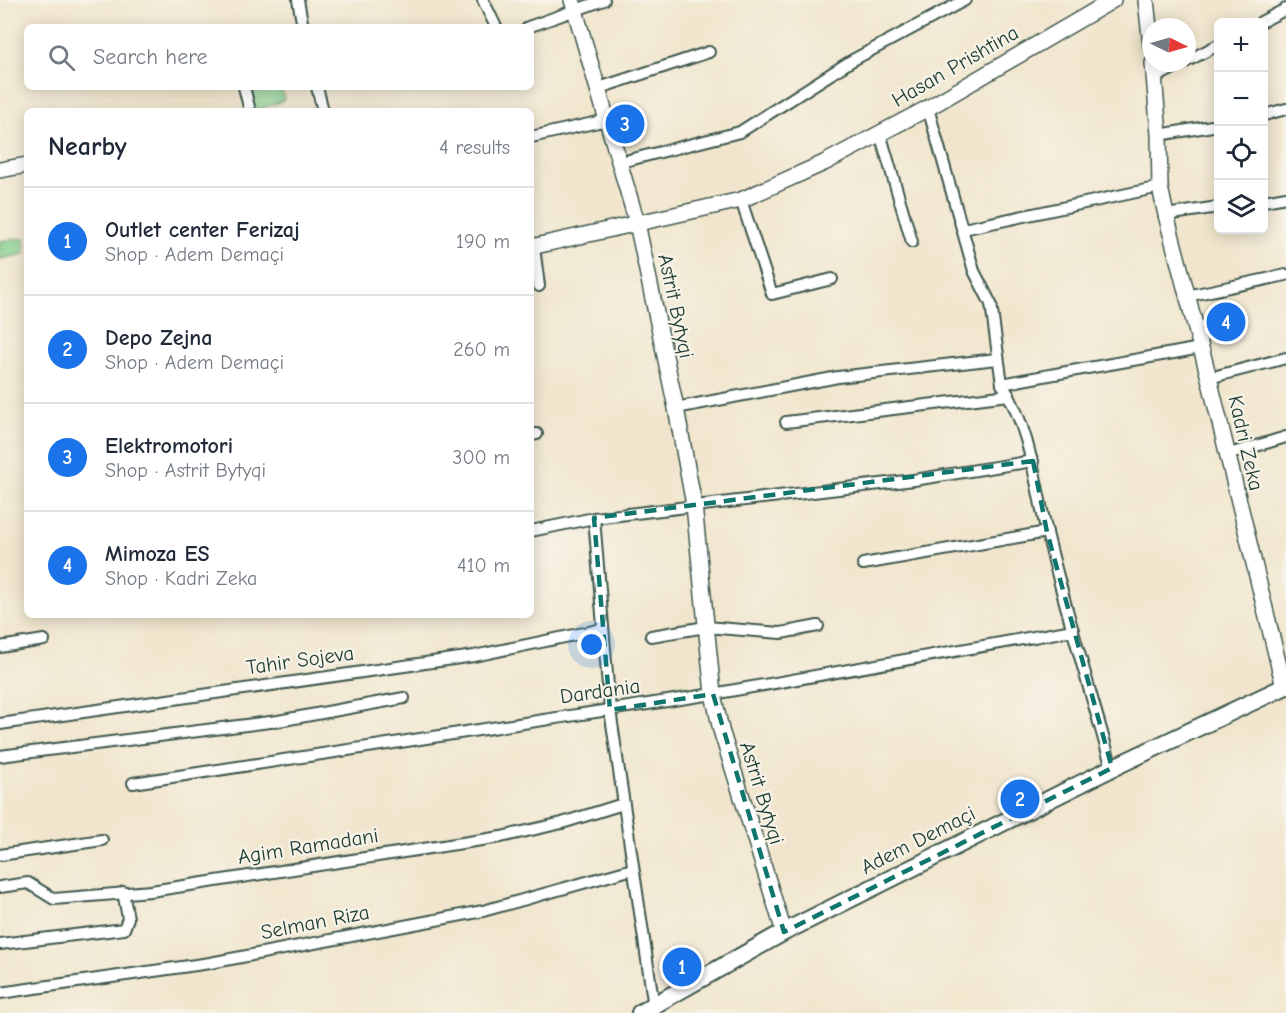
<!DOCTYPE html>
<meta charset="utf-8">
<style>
body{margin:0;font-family:"Comic Neue",sans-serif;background:#f6f6f7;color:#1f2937}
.controls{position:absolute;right:18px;top:18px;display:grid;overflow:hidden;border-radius:9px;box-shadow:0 3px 15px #0003}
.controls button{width:54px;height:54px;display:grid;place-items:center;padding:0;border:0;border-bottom:2px solid #e0e1e3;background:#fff;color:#1f2937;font:30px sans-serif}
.compass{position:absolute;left:1142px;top:18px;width:54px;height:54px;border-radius:50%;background:#fff;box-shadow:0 3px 15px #0003;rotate:95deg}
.you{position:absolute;left:592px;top:645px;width:21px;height:21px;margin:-15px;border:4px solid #fff;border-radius:50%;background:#1a73e8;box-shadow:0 0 0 9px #1a73e833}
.badge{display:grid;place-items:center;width:39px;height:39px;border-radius:50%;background:#1a73e8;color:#fff;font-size:20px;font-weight:700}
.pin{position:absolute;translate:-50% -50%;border:3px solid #fff;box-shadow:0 2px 6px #0006}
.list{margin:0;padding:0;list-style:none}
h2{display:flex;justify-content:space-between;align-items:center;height:78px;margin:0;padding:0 24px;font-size:26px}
h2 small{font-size:20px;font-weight:400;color:#747a83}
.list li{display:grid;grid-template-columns:39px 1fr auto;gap:18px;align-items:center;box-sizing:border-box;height:108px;padding:0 24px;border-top:2px solid #e0e1e3}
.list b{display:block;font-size:22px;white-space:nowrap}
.list p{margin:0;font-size:20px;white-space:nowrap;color:#747a83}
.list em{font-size:20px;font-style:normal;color:#747a83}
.icon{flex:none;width:33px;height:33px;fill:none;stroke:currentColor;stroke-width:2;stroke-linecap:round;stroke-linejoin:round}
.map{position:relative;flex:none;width:1286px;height:1013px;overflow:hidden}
.search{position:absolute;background:#fff;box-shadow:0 3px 15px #0003;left:24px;top:24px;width:510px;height:66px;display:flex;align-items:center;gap:15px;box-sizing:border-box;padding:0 21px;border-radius:9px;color:#747a83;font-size:22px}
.panel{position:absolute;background:#fff;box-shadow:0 3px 15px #0003;left:24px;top:108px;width:510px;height:510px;border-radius:9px}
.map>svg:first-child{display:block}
</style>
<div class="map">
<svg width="1286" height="1013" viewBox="0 0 1286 1013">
<rect width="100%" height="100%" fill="#f7f3e8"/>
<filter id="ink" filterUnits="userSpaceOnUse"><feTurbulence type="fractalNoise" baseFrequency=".0167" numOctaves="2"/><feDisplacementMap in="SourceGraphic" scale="12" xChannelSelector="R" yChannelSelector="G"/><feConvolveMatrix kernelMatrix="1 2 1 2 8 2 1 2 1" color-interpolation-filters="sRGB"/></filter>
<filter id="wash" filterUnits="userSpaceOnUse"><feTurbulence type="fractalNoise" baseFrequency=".008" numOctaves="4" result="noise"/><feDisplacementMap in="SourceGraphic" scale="24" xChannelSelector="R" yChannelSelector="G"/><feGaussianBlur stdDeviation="1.35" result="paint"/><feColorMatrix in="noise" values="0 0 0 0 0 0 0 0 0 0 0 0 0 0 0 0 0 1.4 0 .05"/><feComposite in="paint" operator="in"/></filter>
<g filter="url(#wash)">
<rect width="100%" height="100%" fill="#f1e6cd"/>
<g fill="#85d08e" stroke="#528661" stroke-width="1.5">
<polygon points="249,87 281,87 284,100 256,111"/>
<polygon points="24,238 25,254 0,259 0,241"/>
</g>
</g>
<g filter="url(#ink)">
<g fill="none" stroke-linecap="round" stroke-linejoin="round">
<defs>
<g id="street">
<polyline points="298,0 303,27"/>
<polyline points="483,0 496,27"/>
<polyline points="1261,22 1286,9"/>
<polyline points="528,27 604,0"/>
<polyline points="1187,61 1218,45"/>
<polyline points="1154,78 1184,63"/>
<polyline points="244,87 250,111"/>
<polyline points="317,87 323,111"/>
<polyline points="599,88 709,52"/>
<path d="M928 108 974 271 991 304 1002 384C1030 428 1035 483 1047 533 1066 612 1090 690 1112 768"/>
<polyline points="1264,115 1286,109"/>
<polyline points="880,133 912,242"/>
<polyline points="1159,135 1218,125"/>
<polyline points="531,137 607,120"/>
<polyline points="621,162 740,132 851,61 965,0"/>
<polyline points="741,200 772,294 832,279"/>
<polyline points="1264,201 1286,197"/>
<polyline points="1166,215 1218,207"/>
<polyline points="963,229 1160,187"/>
<polyline points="534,247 539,286"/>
<polyline points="1187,296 1286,275"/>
<polyline points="1209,378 1286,358"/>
<path d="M1002 384C1068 371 1135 360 1201 348"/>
<polyline points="676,408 838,377 997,359"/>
<polyline points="786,422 1009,395"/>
<polyline points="531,435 537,434"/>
<polyline points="1226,455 1286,437"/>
<polyline points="594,518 610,710 654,1007"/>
<polyline points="531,531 594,518 914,480 1033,461"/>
<polyline points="863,564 1047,532"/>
<polyline points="651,636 706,627 781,633 818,626"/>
<polyline points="0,647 44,640"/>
<polyline points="0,724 474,656 603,629"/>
<polyline points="0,756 278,721 404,698"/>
<polyline points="133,783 713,694 1073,630"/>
<polyline points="0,855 102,840"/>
<polyline points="0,887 28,883 54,899 151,891 501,837 562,823 623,804"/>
<polyline points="0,944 124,929 128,918 123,892"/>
<polyline points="0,993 210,963 483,911 633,869"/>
</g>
<g id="secondary">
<polyline points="572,0 637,223 676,408 694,505 713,694 721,730 784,932"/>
<polyline points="1146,0 1151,46"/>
<polyline points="1153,63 1159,135 1160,187 1166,215 1209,378 1284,687"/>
<polyline points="0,170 27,165"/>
<polyline points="531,247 741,200 824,163 928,108 1113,0"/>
</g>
<polyline id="primary" points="640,1013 784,932 1112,768 1286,686"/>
</defs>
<use href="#street" stroke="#3e564b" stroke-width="14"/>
<use href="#secondary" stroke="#3e564b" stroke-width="18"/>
<use href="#primary" stroke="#3e564b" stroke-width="20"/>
<use href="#street" stroke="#fff" stroke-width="10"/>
<use href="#secondary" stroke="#fff" stroke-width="15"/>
<use href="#primary" stroke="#fff" stroke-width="16"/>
</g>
</g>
<path fill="none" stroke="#0f766e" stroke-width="4.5" stroke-dasharray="12 8" stroke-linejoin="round" d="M1033 461 1047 532 1112 768 784 932 713 694 610 710 594 518Z"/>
<g text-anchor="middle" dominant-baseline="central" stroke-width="4.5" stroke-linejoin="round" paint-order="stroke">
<g font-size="21" fill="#1f3d34" stroke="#f7f3e8">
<text transform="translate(955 66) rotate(-30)">Hasan Prishtina</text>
<text transform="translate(676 306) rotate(78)">Astrit Bytyqi</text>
<text transform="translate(1246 443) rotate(77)">Kadri Zeka</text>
<text transform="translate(300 660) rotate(-8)">Tahir Sojeva</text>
<text transform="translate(600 691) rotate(-8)">Dardania</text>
<text transform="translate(762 793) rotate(73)">Astrit Bytyqi</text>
<text transform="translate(918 840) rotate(-27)">Adem Demaçi</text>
<text transform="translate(308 846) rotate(-9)">Agim Ramadani</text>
<text transform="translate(315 922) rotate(-11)">Selman Riza</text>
</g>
</g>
</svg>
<div class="controls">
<button>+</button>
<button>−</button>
<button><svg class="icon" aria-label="locate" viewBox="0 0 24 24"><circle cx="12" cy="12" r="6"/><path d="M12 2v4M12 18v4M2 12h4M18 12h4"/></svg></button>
<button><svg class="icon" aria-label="layers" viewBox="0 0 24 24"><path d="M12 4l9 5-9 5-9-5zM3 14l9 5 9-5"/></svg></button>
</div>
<svg class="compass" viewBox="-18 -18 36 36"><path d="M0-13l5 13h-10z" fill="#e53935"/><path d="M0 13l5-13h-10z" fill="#747a83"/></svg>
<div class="you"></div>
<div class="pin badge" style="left:682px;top:967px">1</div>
<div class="pin badge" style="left:1020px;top:799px">2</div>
<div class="pin badge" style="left:625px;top:124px">3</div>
<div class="pin badge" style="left:1226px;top:322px">4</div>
<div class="search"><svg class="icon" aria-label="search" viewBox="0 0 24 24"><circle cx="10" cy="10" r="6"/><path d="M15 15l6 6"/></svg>Search here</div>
<section class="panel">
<h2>Nearby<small>4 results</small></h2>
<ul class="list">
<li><span class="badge">1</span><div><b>Outlet center Ferizaj</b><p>Shop · Adem Demaçi</p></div><em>190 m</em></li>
<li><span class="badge">2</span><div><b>Depo Zejna</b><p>Shop · Adem Demaçi</p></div><em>260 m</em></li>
<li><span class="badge">3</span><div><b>Elektromotori</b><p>Shop · Astrit Bytyqi</p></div><em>300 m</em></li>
<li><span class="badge">4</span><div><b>Mimoza ES</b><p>Shop · Kadri Zeka</p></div><em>410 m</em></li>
</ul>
</section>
</div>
